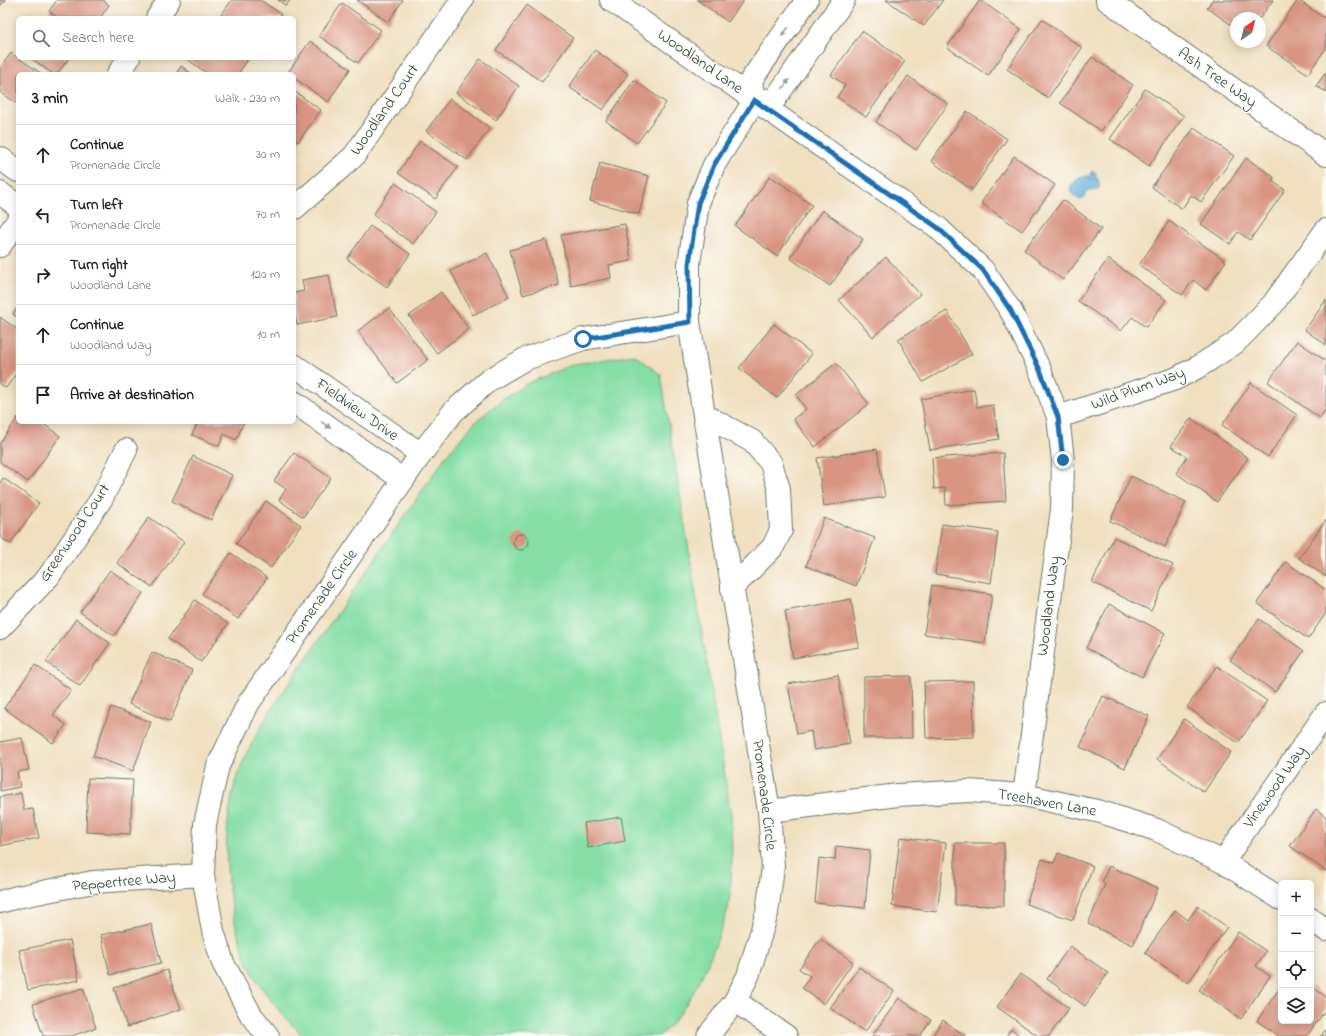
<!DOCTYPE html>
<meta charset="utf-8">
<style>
body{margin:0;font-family:"Indie Flower",sans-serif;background:#f2f2f2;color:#202124}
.controls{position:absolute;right:12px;bottom:12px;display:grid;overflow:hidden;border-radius:6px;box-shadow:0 2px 10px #0003}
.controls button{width:36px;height:36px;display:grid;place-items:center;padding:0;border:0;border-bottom:1px solid #e0e0e0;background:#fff;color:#202124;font:20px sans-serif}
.compass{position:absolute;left:1230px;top:12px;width:36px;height:36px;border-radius:50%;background:#fff;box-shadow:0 2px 10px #0003;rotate:35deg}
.stop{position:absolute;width:12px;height:12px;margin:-9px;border:3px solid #1f6fb2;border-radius:50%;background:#fff}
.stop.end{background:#1f6fb2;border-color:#fff;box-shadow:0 1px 4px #0008}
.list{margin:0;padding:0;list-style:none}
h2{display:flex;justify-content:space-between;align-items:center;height:52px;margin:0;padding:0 16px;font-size:17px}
h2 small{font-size:13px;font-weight:400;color:#757577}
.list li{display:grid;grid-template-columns:26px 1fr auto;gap:12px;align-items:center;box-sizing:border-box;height:60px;padding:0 16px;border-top:1px solid #e0e0e0}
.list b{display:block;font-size:15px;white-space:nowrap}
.list p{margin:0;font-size:13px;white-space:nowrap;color:#757577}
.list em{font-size:13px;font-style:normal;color:#757577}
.icon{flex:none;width:22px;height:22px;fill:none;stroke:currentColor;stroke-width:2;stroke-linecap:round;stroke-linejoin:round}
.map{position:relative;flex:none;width:1326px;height:1036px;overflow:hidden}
.search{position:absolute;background:#fff;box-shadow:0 2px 10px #0003;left:16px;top:16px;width:280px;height:44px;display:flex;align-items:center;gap:10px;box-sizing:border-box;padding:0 14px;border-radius:6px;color:#757577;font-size:15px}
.panel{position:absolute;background:#fff;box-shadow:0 2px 10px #0003;left:16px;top:72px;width:280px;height:352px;border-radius:6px}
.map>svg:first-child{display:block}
</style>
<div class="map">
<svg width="1326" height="1036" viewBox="0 0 1326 1036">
<rect width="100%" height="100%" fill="#fdfcf7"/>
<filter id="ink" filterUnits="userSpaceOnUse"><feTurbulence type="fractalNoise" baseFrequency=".025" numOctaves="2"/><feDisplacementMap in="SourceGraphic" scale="8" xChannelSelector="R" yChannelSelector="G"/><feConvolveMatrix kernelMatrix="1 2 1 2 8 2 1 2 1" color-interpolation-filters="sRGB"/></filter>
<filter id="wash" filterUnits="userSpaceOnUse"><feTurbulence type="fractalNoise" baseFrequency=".012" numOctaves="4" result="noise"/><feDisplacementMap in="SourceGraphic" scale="16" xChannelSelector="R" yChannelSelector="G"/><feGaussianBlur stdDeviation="0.9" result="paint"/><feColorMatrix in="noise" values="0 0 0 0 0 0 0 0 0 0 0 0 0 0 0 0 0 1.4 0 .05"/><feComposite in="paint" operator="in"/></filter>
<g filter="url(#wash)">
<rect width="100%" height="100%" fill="#f0e0c0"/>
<path fill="#85dea4" stroke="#528e6c" d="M635 355 661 375 731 815C732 846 733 878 728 909 726 916 723 922 721 929 710 963 687 1013 659 1036H303C282 1015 261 991 248 964 245 957 243 950 241 944 224 890 221 831 237 776 245 754 258 732 270 711L448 453 476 421 502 400 528 383 574 364Z"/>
<polygon fill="#5cabd6" stroke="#3e7485" points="1093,171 1096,173 1096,176 1093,180 1097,178 1098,179 1100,186 1099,188 1094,191 1088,190 1086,192 1085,198 1080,200 1074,196 1070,190 1071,186 1079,177 1088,176 1090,179 1090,173"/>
<g id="blocks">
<g fill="#d89581">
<polygon points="0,0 6,0 0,6"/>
<polygon points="57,0 103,0 109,5 100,18 58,18 49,11"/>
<polygon points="232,0 260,0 281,14 279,18 219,18"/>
<polygon points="278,0 290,0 286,6"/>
<polygon points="357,0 403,0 388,22"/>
<polygon points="697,0 744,0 728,22"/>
<polygon points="886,0 943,0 924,26"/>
<polygon points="980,0 1021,29 988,76 947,47"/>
<polygon points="1212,0 1273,0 1260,18 1236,18 1236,28 1207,8"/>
<polygon points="1298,0 1326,19 1326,48 1308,74 1266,46"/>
<polygon points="342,3 381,30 358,63 319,36"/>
<polygon points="527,5 573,38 542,82 496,50"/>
<polygon points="1042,19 1082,48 1048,98 1007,69"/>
<polygon points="862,31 905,61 866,117 837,97 845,85 831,75"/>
<polygon points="310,41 350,69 328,102 294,78 294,74 287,74"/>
<polygon points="595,50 628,74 603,110 569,87"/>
<polygon points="11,53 42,74 18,74 18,104 0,92 0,68"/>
<polygon points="1092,57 1133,85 1101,131 1060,103"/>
<polygon points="31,58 69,58 57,74 53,74"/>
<polygon points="188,58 249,58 238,74 208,74 187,59"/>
<polygon points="480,59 519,86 496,120 456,93"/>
<polygon points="181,66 192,74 176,74"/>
<polygon points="1326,72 1326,92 1316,86"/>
<polygon points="908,76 948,104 916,150 876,122"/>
<polygon points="634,80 666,103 637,143 606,121"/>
<polygon points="1145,89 1184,116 1149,166 1110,139"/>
<polygon points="294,91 321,110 298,142 294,139"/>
<polygon points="450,99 490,128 467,160 426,131"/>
<polygon points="967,111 1007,139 972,190 931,161"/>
<polygon points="1194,128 1234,156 1201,202 1191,195 1182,209 1152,187"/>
<polygon points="420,141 458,167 435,199 398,173"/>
<polygon points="1014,156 1055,185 1022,231 981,203"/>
<polygon points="1246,158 1274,177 1272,181 1285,190 1250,240 1238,232 1230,244 1201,224"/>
<polygon points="600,163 649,176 639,214 590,201"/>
<polygon points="770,176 812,205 777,256 735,226"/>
<polygon points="395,183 436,212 413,244 373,215"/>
<polygon points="1063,200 1101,229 1063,280 1024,250"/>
<polygon points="822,210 863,239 830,286 790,258"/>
<polygon points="1169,221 1226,261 1206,290 1193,280 1182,295 1139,265"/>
<polygon points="625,224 631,261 609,265 611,278 571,286 561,235"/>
<polygon points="370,226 410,254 387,287 347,259"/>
<polygon points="546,240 559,285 523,295 510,250"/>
<polygon points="487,253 509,297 473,315 451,271"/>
<polygon points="886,257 920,294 873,337 839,300"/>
<polygon points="1108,259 1166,300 1146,327 1132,317 1121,331 1078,301"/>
<polygon points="329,275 337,317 297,325 294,309 294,293 304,291 302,280"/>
<polygon points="441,292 469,329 437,353 409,316"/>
<polygon points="1326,300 1326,345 1305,330"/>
<polygon points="18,307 18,318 13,314"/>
<polygon points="389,308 428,360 397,383 358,331"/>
<polygon points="947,311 972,354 923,382 898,339"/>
<polygon points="0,317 18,330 18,371 6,388 0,384"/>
<polygon points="774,324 812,354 777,398 739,368"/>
<polygon points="1297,341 1326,361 1326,409 1320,418 1268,382"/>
<polygon points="836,363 869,404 815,447 793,419 806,409 796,395"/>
<polygon points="1251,383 1297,415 1268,457 1222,425"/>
<polygon points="974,389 977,407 993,405 999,439 930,450 921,399"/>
<polygon points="18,417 18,422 41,422 60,436 28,482 0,462 0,443"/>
<polygon points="1191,418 1248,458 1217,502 1176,473 1187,457 1171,446"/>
<polygon points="198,422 244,422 236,440 224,434 219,446 192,435"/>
<polygon points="877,449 885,497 824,506 817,458"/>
<polygon points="294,453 331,478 303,517 279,500 286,489 274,481"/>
<polygon points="1003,453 1006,501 946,505 945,488 934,489 932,458"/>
<polygon points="193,456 232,475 211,520 172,501"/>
<polygon points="1131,476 1186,502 1165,547 1110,521"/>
<polygon points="3,478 39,503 10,544 0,537 0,483"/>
<polygon points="266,501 301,525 271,568 236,544"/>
<polygon points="149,517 184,542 152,587 117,563"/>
<polygon points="824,518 875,538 856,586 806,566"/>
<polygon points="1326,520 1326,577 1299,558"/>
<polygon points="942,524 998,532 991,583 935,574"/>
<circle cx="521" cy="542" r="8"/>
<polygon points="1114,537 1173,565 1151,611 1092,582"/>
<polygon points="231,553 267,578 238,619 202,594"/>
<polygon points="1286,562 1326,590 1326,613 1308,639 1257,603"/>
<polygon points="110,570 143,593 114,636 80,612"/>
<polygon points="932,585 992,594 985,643 924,634"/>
<polygon points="851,599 859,647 793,658 785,611"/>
<polygon points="195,600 228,624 201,662 168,639"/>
<polygon points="1109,604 1165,633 1142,677 1086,648"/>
<polygon points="76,619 110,643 80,686 46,662"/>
<polygon points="1259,619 1304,651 1275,692 1230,660"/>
<polygon points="152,652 192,670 170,722 129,704"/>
<polygon points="35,665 71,690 53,715 66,725 53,743 4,708"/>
<polygon points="1217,666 1267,701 1238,743 1187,707"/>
<polygon points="838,675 850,744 814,750 811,731 797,734 788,684"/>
<polygon points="911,676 912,738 864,738 864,677"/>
<polygon points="973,681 974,737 926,738 924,682"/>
<polygon points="1103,696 1149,716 1125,768 1080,747"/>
<polygon points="111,707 151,722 133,771 93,756"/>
<polygon points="1184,719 1231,752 1204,792 1157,759"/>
<polygon points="22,738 29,770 17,772 20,787 0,791 0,742"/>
<polygon points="88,778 133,780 130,834 86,832"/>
<polygon points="21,793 24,810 33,809 39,838 0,846 0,797"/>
<polygon points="1316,809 1326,817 1326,871 1290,846"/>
<polygon points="621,817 625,841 588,848 584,823"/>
<polygon points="900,837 946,843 937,912 892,906"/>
<polygon points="955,843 1004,843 1004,906 955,905"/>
<polygon points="836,846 870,850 865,908 815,903 819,858 835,860"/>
<polygon points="1058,853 1093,866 1073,920 1026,904 1042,859 1054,863"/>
<polygon points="1109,866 1158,888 1133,945 1088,924 1105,884 1102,882"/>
<polygon points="1198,906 1227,927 1188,983 1145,953 1175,910 1188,920"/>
<polygon points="151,924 161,963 110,975 101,935"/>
<polygon points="1238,932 1266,951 1256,966 1270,976 1241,1019 1199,990"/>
<polygon points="820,939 853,962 824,1004 802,988 810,976 799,969"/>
<polygon points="70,940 79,980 28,990 19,950"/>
<polygon points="1070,946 1108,973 1085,1006 1047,979"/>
<polygon points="859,967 894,991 865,1032 830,1008"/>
<polygon points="167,970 181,1009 127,1027 114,988"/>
<polygon points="1020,974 1069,1008 1049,1036 1038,1036 997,1007"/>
<polygon points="1281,986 1281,1021 1311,1021 1311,986 1326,997 1326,1009 1307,1036 1279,1036 1257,1021"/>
<polygon points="83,988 96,1028 71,1036 43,1036 33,1004"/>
<polygon points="899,998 931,1020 920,1036 872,1036"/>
<polygon points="943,1020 965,1036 932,1036"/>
<polygon points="1011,1029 1021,1036 1006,1036"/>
<polygon points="1326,1029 1326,1036 1321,1036"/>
</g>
</g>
</g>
<g filter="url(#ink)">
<use href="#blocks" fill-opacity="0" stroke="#687665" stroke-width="1"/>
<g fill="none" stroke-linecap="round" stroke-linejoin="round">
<defs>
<g id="street">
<polyline points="611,0 937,227 983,270 1011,311 1040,370 1058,417 1063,460 1062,509 1024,795"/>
<polyline points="1107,0 1326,155"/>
<polyline points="157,18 169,0"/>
<polyline points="118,74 129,58"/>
<polyline points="754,101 775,99 844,0"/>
<polyline points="0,158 18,171"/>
<polyline points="0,193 18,206"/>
<polyline points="295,208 354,156 462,0"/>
<polyline points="0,246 18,220"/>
<polyline points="294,365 421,454"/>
<polyline points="294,402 403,480"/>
<polyline points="704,415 752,441 771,463 779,489 781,530 773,547 732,588"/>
<polyline points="1058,417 1175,379 1198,367 1235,343 1273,304 1326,230"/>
<polyline points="0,628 49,576 102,498 126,450"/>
<polyline points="769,811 898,795 969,791 1024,795 1101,812 1157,830 1223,862 1281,899"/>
<polyline points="1223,862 1326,713"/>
<polyline points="0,902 17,897 93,882 203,875"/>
<polyline points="1311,919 1326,930"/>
<polyline points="735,1001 786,1036"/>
<polyline points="268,1036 251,1015 223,963 213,931 203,875 205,824 218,766 248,704 421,454 453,412 489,380 525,359 583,339 689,322"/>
<polyline points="708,1036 735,1001 748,976 767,913 773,867 769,811 704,415 689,322 689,264 698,203 714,165 754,101 751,80 807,0"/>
</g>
</defs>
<use href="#street" stroke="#687665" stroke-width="24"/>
<use href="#street" stroke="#fff" stroke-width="22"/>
</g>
<defs><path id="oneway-solid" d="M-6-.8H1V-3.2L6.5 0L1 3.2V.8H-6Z"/></defs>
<g fill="#8f9e9a">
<use href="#oneway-solid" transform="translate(785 32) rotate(125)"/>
<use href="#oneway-solid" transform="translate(786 84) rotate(-55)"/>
<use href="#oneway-solid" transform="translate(326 425) rotate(35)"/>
</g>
</g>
<g fill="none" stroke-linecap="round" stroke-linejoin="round" filter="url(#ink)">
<polyline stroke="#1f6fb2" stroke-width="5" points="583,339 690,322 689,264 698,203 714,165 754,100 937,227 983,270 1011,311 1040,370 1058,417 1063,460"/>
</g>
<g text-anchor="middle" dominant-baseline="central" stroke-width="3" stroke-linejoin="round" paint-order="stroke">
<g font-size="16" fill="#1f3d34" stroke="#fdfcf7">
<text transform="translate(700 62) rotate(35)">Woodland Lane</text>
<text transform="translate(1217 78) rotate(35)">Ash Tree Way</text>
<text transform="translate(385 110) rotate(-55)">Woodland Court</text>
<text transform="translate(1138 389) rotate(-20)">Wild Plum Way</text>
<text transform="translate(357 410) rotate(35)">Fieldview Drive</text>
<text transform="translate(75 533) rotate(-56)">Greenwood Court</text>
<text transform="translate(322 597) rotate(-55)">Promenade Circle</text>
<text transform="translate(1049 606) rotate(-83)">Woodland Way</text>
<text transform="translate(1275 787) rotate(-55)">Vinewood Way</text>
<text transform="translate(764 795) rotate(83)">Promenade Circle</text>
<text transform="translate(1047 803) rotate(10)">Treehaven Lane</text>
<text transform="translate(124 882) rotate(-5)">Peppertree Way</text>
</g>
</g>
</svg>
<div class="controls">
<button>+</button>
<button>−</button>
<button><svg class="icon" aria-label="locate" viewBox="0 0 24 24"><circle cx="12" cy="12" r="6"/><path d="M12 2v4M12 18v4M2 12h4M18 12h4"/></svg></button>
<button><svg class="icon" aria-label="layers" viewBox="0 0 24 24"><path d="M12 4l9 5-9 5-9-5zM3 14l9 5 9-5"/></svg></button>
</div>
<svg class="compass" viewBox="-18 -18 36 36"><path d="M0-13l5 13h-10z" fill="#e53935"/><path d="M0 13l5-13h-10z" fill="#757577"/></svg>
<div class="stop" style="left:583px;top:339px"></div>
<div class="stop end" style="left:1063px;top:460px"></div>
<div class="search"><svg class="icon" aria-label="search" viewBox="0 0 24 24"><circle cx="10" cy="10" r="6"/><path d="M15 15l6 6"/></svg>Search here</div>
<section class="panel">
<h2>3 min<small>Walk · 230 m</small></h2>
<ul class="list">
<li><svg class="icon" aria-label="ahead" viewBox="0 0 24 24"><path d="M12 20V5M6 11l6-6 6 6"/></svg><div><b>Continue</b><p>Promenade Circle</p></div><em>30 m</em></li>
<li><svg class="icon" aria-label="left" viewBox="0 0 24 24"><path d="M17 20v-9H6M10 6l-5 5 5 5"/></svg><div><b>Turn left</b><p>Promenade Circle</p></div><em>70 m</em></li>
<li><svg class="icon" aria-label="right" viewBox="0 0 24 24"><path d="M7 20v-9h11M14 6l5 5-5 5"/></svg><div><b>Turn right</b><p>Woodland Lane</p></div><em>120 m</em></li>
<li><svg class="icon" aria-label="ahead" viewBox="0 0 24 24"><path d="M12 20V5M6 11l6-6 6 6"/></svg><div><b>Continue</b><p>Woodland Way</p></div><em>10 m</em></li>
<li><svg class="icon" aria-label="arrive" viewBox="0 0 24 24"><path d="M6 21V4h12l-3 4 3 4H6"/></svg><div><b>Arrive at destination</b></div></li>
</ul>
</section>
</div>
